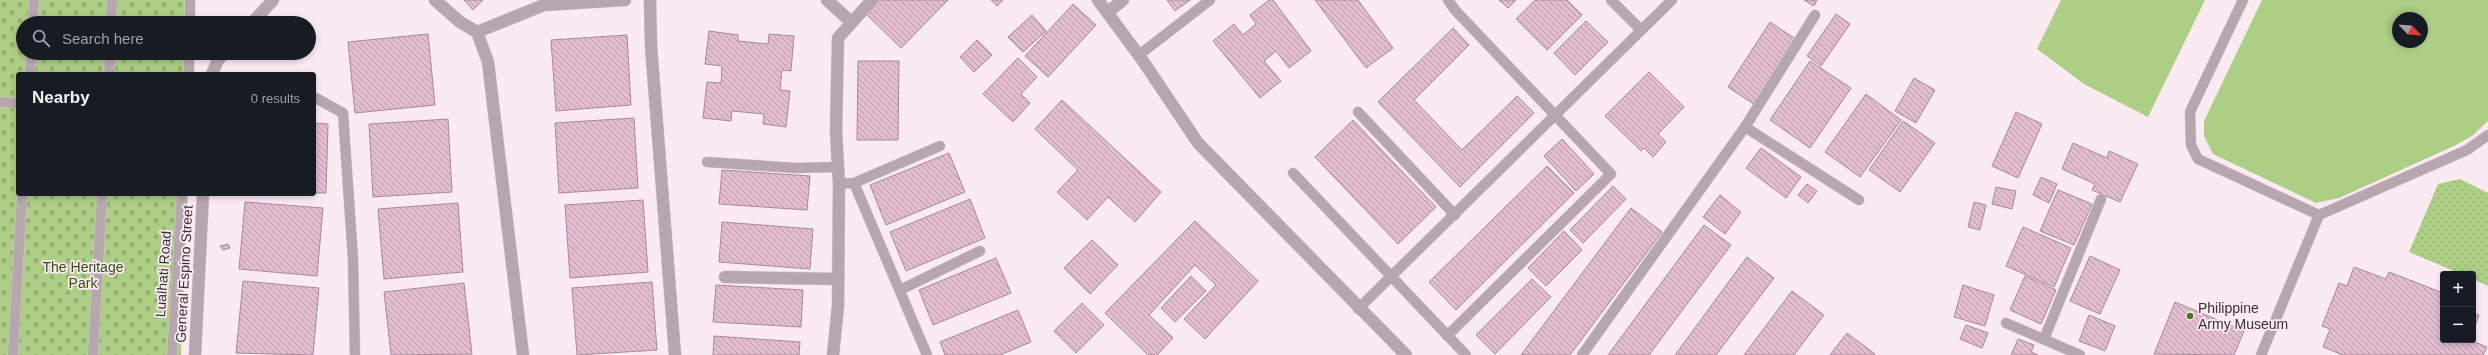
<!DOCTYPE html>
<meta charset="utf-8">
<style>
body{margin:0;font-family:Arial,sans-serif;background:#20242c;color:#f1f3f6}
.controls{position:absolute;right:12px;bottom:12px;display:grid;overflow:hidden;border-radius:4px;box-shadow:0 2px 6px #0003}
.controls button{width:36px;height:36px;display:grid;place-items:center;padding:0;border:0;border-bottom:1px solid #363941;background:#171b24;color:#f1f3f6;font:20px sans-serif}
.compass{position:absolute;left:2392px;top:12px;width:36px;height:36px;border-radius:50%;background:#171b24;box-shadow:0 2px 6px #0003;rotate:115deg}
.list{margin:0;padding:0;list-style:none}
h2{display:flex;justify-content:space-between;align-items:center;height:52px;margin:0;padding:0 16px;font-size:17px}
h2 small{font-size:13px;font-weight:400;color:#9ea1a6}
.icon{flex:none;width:22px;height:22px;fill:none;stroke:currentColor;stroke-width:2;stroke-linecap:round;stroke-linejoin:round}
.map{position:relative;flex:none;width:2488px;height:355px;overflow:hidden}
.search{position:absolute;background:#171b24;box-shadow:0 2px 6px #0003;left:16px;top:16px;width:300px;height:44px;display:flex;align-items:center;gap:10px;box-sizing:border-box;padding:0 14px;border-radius:22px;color:#9ea1a6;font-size:15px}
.panel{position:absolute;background:#171b24;box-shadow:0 2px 6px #0003;left:16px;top:72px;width:300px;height:124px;border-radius:4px}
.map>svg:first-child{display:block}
</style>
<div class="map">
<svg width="2488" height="355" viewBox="0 0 2488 355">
<defs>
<pattern id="cemetery-stones" width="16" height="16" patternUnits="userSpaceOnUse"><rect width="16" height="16" fill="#adce85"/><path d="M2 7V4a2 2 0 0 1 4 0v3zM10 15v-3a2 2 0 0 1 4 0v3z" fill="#96b173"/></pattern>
<pattern id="garden-dots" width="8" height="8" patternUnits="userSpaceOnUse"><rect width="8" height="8" fill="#adce85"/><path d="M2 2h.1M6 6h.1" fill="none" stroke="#96b173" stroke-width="1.8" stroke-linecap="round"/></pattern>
<pattern id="building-back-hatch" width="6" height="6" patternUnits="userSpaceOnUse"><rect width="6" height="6" fill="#e2bdd0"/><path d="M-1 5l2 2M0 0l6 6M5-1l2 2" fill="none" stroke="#b89aaa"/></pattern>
</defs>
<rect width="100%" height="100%" fill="#faebf3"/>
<g fill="#adce85" fill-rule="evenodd">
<polygon points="2061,0 2205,0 2148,117 2084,84 2037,49"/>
<path d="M2262 0H2488V121L2472 136 2454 146 2339 198 2316 203 2213 154 2204 136V121ZM2398 18H2422V42H2398Z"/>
</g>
<polygon fill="url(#cemetery-stones)" points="0,0 193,0 193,23 23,23 23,53 193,53 193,74 18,74 18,194 188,194 181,355 0,355"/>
<polygon fill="url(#garden-dots)" points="2460,179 2488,193 2488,286 2473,279 2473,274 2461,274 2409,252 2438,184"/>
<g fill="url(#building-back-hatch)" stroke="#aa879a">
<polygon points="464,0 483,0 473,10"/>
<polygon points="879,0 948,0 901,48 866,14"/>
<polygon points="991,0 1003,0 997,6"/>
<polygon points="1167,0 1190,0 1175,11"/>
<polygon points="1269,0 1273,0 1311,51 1289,68 1276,51 1264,61 1281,81 1260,98 1213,41 1234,24 1243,35 1256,24 1250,15"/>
<polygon points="1315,0 1358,0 1393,48 1366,68"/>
<polygon points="1499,0 1516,0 1508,8"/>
<polygon points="1535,0 1567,0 1582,15 1547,50 1516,19"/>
<polygon points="1804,0 1817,0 1814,6"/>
<polygon points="1073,4 1096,25 1048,77 1025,56"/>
<polygon points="1836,14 1850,24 1821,66 1807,56"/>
<polygon points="1032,15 1046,31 1023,52 1008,37"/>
<polygon points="1586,21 1608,42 1575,75 1554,53"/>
<polygon points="1770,22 1797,40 1755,105 1728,87"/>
<polygon points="1453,28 1469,45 1414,100 1462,150 1517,96 1534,113 1460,187 1378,102"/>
<polygon points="709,31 738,35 738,41 768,44 769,34 794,36 791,71 782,70 780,90 790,91 786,127 763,124 764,114 732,111 731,121 703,118 707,82 721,83 722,66 705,64"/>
<polygon points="428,34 435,105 355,113 348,42"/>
<polygon points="627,35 631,105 556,111 551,40"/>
<polygon points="977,40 992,55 974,72 960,57"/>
<polygon points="1018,58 1037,77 1021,94 1030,103 1013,122 983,94"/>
<polygon points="858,61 899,61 898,140 857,140"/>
<polygon points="1810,61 1851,88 1810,148 1770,120"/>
<polygon points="1649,72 1684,107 1658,134 1666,142 1653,157 1644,148 1641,151 1605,116"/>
<polygon points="1914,78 1935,90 1916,123 1895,111"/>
<polygon points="1866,94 1901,120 1860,177 1825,152"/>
<polygon points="1062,100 1161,192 1135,222 1108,197 1087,220 1057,192 1078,170 1035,129"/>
<polygon points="2016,112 2042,124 2018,178 1992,166"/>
<polygon points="634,118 638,188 559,193 555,123"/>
<polygon points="448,119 452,192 373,197 369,124"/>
<polygon points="1353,120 1436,207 1398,244 1315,157"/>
<polygon points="1903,121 1935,143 1900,192 1869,170"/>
<polygon points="314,123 328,124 326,193 314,193"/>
<polygon points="1562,139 1594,174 1576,191 1544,156"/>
<polygon points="2073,143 2107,158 2109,151 2138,164 2120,202 2092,190 2095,184 2062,169"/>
<polygon points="1761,148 1801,177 1786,198 1746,168"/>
<polygon points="949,153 965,192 886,225 870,185"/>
<polygon points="1547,166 1574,193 1456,310 1429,282"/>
<polygon points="722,170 810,176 807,210 719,204"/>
<polygon points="2041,177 2057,184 2049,203 2033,195"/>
<polygon points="1807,184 1817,191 1808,203 1798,195"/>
<polygon points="1613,186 1626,199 1583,243 1570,230"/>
<polygon points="1996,187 2016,191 2012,209 1992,204"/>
<polygon points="2058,190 2092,204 2074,245 2040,231"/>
<polygon points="1720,195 1741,212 1725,234 1703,217"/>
<polygon points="970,199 985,238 906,271 890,232"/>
<polygon points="643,200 648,272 570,278 565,205"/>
<polygon points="245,202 323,208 317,276 239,269"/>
<polygon points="1974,202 1986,205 1980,230 1968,227"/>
<polygon points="458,203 463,272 384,279 378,209"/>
<polygon points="1631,208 1662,232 1570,355 1521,355"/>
<polygon points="1195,221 1258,281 1205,339 1184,319 1216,285 1195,265 1149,315 1173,338 1157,355 1148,355 1105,313"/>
<polygon points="722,222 813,229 810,269 719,262"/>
<polygon points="1704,225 1731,245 1649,355 1608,355"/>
<polygon points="2023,227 2071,248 2054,287 2006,266"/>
<polygon points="1564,231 1582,250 1546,286 1528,268"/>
<polygon points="1092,240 1118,265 1090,294 1064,268"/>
<polygon points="228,244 230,248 223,250 220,246"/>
<polygon points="2090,256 2120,270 2100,314 2070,301"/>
<polygon points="1747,257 1774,278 1716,355 1675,355"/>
<polygon points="996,258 1011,293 933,325 919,290"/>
<polygon points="2354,267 2386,279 2389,272 2443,293 2443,340 2470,340 2487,347 2483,355 2343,355 2323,347 2330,329 2322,326 2339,283 2347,286"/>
<polygon points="1191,276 1206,291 1175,322 1161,308"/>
<polygon points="2025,276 2056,290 2041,324 2010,310"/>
<polygon points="1532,279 1551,297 1495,354 1476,335"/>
<polygon points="243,281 319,288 313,355 236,353"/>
<polygon points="652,282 657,350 577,355 572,288"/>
<polygon points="464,283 472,354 391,355 384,292"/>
<polygon points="716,285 803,290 801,327 713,322"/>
<polygon points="1963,285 1994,295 1985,326 1954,317"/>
<polygon points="1792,291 1824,315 1794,355 1744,355"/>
<polygon points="2175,302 2244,331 2234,355 2154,354"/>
<polygon points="1082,303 1104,325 1076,353 1054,331"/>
<polygon points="1018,310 1031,342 1000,355 945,355 940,342"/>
<polygon points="2473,313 2479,315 2473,331"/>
<polygon points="2089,315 2115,326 2105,351 2079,341"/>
<polygon points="1966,325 1988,333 1982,348 1960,339"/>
<polygon points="1847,333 1875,354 1874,355 1830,355"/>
<polygon points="714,336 800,342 799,355 713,355"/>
<polygon points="2018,339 2034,345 2031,352 2038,355 2011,355"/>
</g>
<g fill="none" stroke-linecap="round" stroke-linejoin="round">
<defs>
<g id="lane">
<polyline points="1611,0 1641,30"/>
<polyline points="2243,0 2190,112 2191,145 2198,159 2319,215"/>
<polyline points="33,23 34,0"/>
<polyline points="111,23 112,0"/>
<polyline points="190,23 190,0"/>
<polyline points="1139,55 1210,0"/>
<polyline points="30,74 31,53"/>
<polyline points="109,74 110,53"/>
<polyline points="189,74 189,53"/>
<polyline points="314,97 343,113 353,259 355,355"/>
<polyline points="0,102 18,103"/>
<polyline points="1358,112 1455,215"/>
<polyline points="1745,127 1859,200"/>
<polyline points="707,162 795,168 837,167"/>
<polyline points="1293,173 1466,355"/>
<polyline points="854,183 927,355"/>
<polyline points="839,184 854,183 940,146"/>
<polyline points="900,290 980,251"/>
<polyline points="1358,309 1672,0"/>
<polyline points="2006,323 2080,355"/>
<polyline points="1447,336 1611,174 1455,10 1448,0"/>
<polyline points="2044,339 2101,199"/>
<polyline points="13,355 22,194"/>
<polyline points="93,355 102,194"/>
<polyline points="172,355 182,194"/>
<polyline points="1582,355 1745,127 1815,15"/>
<polyline points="2261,355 2319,215 2467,150 2488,135"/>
</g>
<g id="street">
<polyline points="435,0 460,22 477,32 488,62 523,355"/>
<polyline points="650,0 651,46 675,355"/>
<polyline points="827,0 851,22"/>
<polyline points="1098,0 1143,61 1198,143 1406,355"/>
<polyline points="1108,12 1123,0"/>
<polyline points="252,23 273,0"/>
<polyline points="477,32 544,5 625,0"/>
<polyline points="212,74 218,60 224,53"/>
<polyline points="725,277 838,279"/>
<polyline points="195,355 203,194"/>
<polyline points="833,355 838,306 839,184 836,131 838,38 872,0"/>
</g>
</defs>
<use href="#lane" stroke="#d8c9d1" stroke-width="11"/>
<use href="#street" stroke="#d8c9d1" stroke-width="13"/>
<use href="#lane" stroke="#b6a6ae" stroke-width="10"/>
<use href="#street" stroke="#b6a6ae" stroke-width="12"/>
</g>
<circle fill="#537126" stroke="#faebf3" stroke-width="1.5" cx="2190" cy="316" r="4"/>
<g text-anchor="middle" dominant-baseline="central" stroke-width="3.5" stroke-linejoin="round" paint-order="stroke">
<g font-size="14" fill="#364d0f" stroke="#faebf3">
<text x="83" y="267">The Heritage<tspan x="83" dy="16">Park</tspan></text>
</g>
<g font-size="14" fill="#3c2e36" stroke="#faebf3">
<text transform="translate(163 274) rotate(-86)">Lualhati Road</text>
<text transform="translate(184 274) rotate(-87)">General Espino Street</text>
</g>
<g font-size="14" fill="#3c2e36" stroke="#faebf3" text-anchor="start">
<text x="2198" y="308">Philippine<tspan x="2198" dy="16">Army Museum</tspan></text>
</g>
</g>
</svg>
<div class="controls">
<button>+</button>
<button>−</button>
</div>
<svg class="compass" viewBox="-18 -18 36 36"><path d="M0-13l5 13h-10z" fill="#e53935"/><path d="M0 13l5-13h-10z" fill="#9ea1a6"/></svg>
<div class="search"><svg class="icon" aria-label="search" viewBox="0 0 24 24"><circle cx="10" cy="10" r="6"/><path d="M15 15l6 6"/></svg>Search here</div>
<section class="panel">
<h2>Nearby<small>0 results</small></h2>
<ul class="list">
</ul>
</section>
</div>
